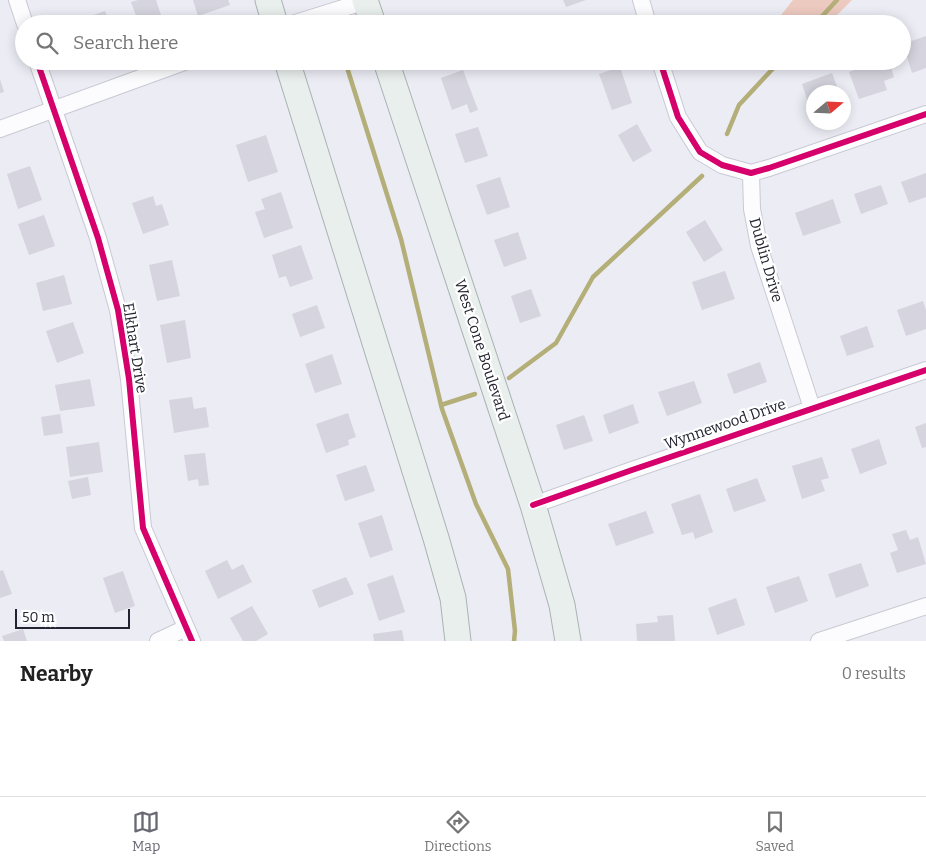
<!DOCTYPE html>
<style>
body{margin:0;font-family:Bitter,serif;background:#f6f6f6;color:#222}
.compass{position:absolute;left:806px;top:85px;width:45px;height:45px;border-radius:50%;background:#fff;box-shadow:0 2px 12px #0003;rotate:71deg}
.scale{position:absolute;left:15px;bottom:12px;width:115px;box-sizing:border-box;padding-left:5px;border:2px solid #222230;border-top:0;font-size:14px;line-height:18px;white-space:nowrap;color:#222230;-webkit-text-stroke:4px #fff;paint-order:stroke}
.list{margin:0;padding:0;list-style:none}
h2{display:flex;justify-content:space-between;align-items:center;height:65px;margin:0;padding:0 20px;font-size:21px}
h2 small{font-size:16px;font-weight:400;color:#767676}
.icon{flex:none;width:28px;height:28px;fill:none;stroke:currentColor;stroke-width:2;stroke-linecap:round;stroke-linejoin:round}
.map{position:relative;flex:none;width:926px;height:641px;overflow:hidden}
.search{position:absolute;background:#fff;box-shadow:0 2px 12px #0003;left:15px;right:15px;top:15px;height:55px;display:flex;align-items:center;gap:12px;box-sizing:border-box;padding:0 18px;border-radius:28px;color:#767676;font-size:19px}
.sheet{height:155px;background:#fff}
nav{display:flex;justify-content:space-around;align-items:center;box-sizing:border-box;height:70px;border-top:1px solid #e0e0e0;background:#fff;font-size:14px;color:#767676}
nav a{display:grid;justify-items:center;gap:2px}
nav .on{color:#696975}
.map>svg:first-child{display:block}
</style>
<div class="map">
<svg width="926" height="641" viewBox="0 0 926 641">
<rect width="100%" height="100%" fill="#ececf5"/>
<polygon fill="#edcac0" points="793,0 852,0 828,24 774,24"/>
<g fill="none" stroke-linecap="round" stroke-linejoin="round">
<g stroke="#b4ae78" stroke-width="4.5">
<polyline points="815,24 837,0"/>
<polyline points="345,61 401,239 442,409 476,504 508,569 515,631 514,641"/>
<polyline points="727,134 739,105 780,61"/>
<polyline points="509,378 556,343 593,277 702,176"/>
<polyline points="441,405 475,394"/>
</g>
</g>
<g fill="#d6d4de">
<polygon points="138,0 156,0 164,24 139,24 131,2"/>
<polygon points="193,0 228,0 230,5 198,16"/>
<polygon points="563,0 586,0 566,7"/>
<polygon points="105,11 110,24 70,24 70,23"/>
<polygon points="926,36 926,68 912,73 903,44"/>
<polygon points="880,61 889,61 894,77 884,81 887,90 859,99 849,72"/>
<polygon points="620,67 632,103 612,110 599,74"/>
<polygon points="463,70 478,110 470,113 467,104 452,110 441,78"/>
<polygon points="832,73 839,92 814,92 813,117 802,84"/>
<polygon points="0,79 4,92 0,93"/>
<polygon points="637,124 652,151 633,162 618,135"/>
<polygon points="478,127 488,156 465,163 455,134"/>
<polygon points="266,135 278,172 248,182 236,145"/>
<polygon points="30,166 42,200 18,209 7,174"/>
<polygon points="926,173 926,197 909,203 901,182"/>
<polygon points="500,177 510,207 487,215 476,185"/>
<polygon points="881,185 888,204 861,214 854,194"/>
<polygon points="281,192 293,228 264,238 255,212 265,209 261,199"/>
<polygon points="153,196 156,206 162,204 169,225 143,234 132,203"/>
<polygon points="833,199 841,223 803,236 795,213"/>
<polygon points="44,215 55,246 29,255 18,224"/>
<polygon points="705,220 723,250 704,262 686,232"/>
<polygon points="518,232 527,259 504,267 494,240"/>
<polygon points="301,245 313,279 290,287 286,276 279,278 272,255"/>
<polygon points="172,260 180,296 157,301 149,265"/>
<polygon points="725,271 735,299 702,310 692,282"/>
<polygon points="64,275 72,304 43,311 36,283"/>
<polygon points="531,289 541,316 520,323 511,296"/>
<polygon points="923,301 926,310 926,329 906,336 897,310"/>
<polygon points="317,305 325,328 300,337 292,314"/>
<polygon points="185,320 191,358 167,363 160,325"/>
<polygon points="73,322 84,353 57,363 46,331"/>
<polygon points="867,326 874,347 847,356 840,336"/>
<polygon points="332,354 342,384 315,393 305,364"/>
<polygon points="760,362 767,382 734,394 727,374"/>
<polygon points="90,379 95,406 60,411 55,385"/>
<polygon points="694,381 702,403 667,416 658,392"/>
<polygon points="192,397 194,409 206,407 209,427 174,433 169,400"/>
<polygon points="633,404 639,423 609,434 603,415"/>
<polygon points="348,413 356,437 348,440 349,445 326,453 316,424"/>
<polygon points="60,414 63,433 44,436 41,417"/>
<polygon points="584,415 593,441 564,450 556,425"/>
<polygon points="926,423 926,447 922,448 915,427"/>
<polygon points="879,439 887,464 860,474 851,449"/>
<polygon points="99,442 103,472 70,477 66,447"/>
<polygon points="205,453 209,485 199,486 198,479 188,481 184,455"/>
<polygon points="822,457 829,478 821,480 825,491 802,499 792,466"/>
<polygon points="366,465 375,491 345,501 336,475"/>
<polygon points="88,477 91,495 72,499 68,481"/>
<polygon points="757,478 766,501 734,512 726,489"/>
<polygon points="700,494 713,532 695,539 693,532 682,535 671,504"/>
<polygon points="646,511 654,533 616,546 608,524"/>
<polygon points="382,515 393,550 370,558 358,523"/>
<polygon points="906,530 910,540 918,537 926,564 897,573 890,553 898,550 892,534"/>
<polygon points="227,560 232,570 243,564 252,582 218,599 205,571"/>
<polygon points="861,563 869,586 836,598 828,574"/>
<polygon points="3,570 12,594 0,598 0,571"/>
<polygon points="123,571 135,606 115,613 103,578"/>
<polygon points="393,575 405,612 379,621 367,584"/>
<polygon points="799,576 808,601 775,613 766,587"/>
<polygon points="346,577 354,594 319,608 312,590"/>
<polygon points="736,598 745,625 717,635 708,608"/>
<polygon points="252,606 268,634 256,641 243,641 230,618"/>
<polygon points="673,615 675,641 637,641 636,624 658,622 657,616"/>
<polygon points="23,629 27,641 4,641 2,636"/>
<polygon points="402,630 404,641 374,641 373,634"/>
</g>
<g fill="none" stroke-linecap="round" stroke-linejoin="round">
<defs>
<g id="street">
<polyline points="17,0 25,24"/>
<polyline points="641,0 648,24"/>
<polyline points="292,24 369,0"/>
<polyline points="37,61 98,238 118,310 129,379 143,528 192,641"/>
<polyline points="660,61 678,117 700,152 722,165 751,173 769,168 926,114"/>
<polyline points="0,129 187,61"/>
<polyline points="751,173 752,209 759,246 812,408"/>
<polyline points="533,505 632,470 926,370"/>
<polyline points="158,641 186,628"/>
<polyline points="819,641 926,606"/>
</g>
<g id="primary">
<polyline points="268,0 275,24"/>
<polyline points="365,0 373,24"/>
<polyline points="287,61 436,538 453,598 458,641"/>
<polyline points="386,61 533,505 562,605 568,641"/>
</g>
</defs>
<use href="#street" stroke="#c9c9d4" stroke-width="18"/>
<use href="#primary" stroke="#a9b3b3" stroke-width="27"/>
<use href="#street" stroke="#fcfcfe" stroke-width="16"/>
<use href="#primary" stroke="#e9efec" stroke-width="25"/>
<defs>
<g id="cycleway">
<polyline points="37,61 98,238 118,310 129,379 143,528 192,641"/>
<polyline points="660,61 678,117 700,152 722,165 751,173 769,168 926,114"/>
<polyline points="533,505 632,470 926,370"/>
</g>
</defs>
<use href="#cycleway" stroke="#fff" stroke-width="9"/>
<use href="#cycleway" stroke="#d6006c" stroke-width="6"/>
</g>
<g text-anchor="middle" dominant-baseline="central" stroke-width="4.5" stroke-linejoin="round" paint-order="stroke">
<g font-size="15" fill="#222230" stroke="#fff">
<text transform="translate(766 260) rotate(74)">Dublin Drive</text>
<text transform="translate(135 348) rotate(81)">Elkhart Drive</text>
<text transform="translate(482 350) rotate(72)">West Cone Boulevard</text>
<text transform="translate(725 424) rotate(-19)">Wynnewood Drive</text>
</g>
</g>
</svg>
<svg class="compass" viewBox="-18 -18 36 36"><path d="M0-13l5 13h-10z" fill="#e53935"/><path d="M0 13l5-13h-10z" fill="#767676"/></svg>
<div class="scale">50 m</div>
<div class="search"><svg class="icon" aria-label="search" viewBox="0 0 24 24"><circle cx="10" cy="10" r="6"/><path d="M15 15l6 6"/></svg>Search here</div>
</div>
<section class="sheet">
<h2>Nearby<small>0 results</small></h2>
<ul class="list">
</ul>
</section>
<nav>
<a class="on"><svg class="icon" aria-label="map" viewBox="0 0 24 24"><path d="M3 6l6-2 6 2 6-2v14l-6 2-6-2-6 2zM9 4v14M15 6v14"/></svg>Map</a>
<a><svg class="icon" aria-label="directions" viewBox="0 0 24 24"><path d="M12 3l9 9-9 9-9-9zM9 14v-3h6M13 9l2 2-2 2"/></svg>Directions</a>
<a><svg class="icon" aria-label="saved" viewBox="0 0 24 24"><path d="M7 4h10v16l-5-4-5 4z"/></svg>Saved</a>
</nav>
